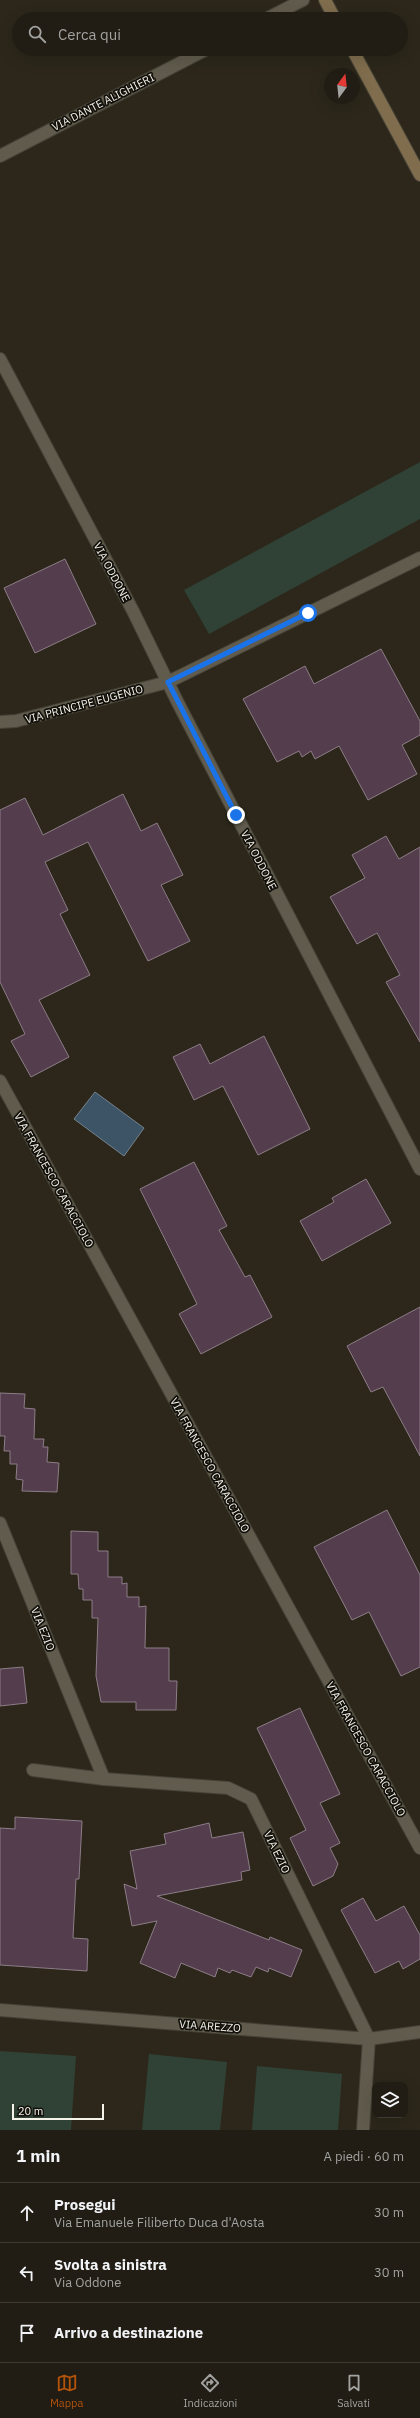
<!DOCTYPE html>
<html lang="it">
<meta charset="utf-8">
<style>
body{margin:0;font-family:"IBM Plex Sans",sans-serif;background:#2d2a22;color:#f1f3f6}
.controls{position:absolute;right:12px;bottom:12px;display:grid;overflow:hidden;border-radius:8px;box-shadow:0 4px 16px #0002}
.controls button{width:36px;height:36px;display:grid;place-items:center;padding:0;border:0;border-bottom:1px solid #3e3b34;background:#211d14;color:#f1f3f6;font:20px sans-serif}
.compass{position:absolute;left:324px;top:68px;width:36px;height:36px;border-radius:50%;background:#211d14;box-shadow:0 4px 16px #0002;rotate:15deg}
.scale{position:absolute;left:12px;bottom:10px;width:92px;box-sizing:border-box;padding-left:4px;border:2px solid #f4f2e9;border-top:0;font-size:11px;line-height:14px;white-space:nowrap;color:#f4f2e9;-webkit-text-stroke:3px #12100a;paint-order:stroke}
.stop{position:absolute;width:12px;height:12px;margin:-9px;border:3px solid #1a73e8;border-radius:50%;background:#fff}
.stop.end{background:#1a73e8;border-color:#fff;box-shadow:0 1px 4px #0008}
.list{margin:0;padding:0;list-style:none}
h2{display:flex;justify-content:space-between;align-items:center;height:52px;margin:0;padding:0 16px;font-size:17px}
h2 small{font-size:13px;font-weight:400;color:#a2a2a0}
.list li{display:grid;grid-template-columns:26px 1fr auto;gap:12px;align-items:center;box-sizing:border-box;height:60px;padding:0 16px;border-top:1px solid #3e3b34}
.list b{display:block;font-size:15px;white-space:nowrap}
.list p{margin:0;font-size:13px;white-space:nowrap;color:#a2a2a0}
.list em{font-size:13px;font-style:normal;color:#a2a2a0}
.icon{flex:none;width:22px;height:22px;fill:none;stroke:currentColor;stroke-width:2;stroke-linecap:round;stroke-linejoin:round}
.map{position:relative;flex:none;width:420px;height:2130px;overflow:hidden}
.search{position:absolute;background:#211d14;box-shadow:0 4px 16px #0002;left:12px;right:12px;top:12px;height:44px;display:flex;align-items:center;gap:10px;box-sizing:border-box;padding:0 14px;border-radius:22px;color:#a2a2a0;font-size:15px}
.sheet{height:232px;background:#211d14}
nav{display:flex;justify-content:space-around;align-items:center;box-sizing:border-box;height:56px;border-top:1px solid #3e3b34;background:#211d14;font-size:11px;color:#a2a2a0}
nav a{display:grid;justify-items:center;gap:2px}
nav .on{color:#b45309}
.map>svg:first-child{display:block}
</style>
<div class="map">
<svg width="420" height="2130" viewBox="0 0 420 2130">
<rect width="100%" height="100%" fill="#2c271a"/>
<g fill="#2f4235">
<polygon points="420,462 420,519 209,634 184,590"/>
<polygon points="0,2051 76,2056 71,2130 0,2130"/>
<polygon points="149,2054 227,2062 220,2130 142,2130"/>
<polygon points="257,2066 342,2074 338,2130 252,2130"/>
</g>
<polygon fill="#3d5366" stroke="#74838d" points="95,1092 144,1128 124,1156 74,1119"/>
<g fill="#543d4d" stroke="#8c7d87">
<polygon points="65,559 96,624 35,653 4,588"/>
<polygon points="381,649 420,721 420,735 402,745 417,774 368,800 339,746 315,759 311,751 302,757 299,751 277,762 243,699 305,666 314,684"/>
<polygon points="123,794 141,831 157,823 183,875 161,885 190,941 148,961 88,842 45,862 68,910 60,914 90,975 39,1000 69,1057 31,1077 11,1041 25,1034 0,982 0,810 25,798 43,835"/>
<polygon points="386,836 399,859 420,847 420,1042 386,982 400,975 377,933 357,944 330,897 365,878 352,855"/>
<polygon points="264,1036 310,1129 258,1155 223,1086 194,1100 173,1057 200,1044 210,1064"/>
<polygon points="194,1162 227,1226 219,1230 245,1277 250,1275 272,1317 201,1354 179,1314 197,1304 140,1189"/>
<polygon points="366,1179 391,1223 322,1261 300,1221 334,1202 332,1198"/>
<polygon points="420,1307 420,1456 383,1387 371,1392 347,1346"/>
<polygon points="0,1393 25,1394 24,1408 35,1409 34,1439 44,1439 43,1447 48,1447 47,1462 59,1463 57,1492 22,1491 23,1480 16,1479 17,1464 10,1464 10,1451 4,1451 5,1436 0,1436"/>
<polygon points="387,1510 420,1575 420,1667 401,1676 369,1612 352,1620 314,1547"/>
<polygon points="71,1531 98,1532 98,1551 108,1551 108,1577 122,1577 122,1584 127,1583 127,1597 139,1597 139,1607 146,1606 145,1648 169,1648 169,1681 177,1681 176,1710 136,1710 136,1702 101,1702 96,1676 98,1618 92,1618 92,1600 83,1600 83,1589 79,1589 78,1574 71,1574"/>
<polygon points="23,1667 27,1703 0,1706 0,1669"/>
<polygon points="300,1708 340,1794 320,1803 340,1843 330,1848 338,1864 333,1876 313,1886 290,1838 306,1830 257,1728"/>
<polygon points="15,1817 82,1821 79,1879 76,1879 73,1938 88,1939 87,1971 0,1965 0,1828 15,1829"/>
<polygon points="209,1823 212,1838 243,1832 250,1870 241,1872 242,1880 157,1896 269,1940 270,1937 302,1950 291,1977 269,1968 268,1972 256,1967 251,1977 232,1970 230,1973 218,1968 215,1977 181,1963 175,1978 140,1963 157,1921 132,1926 124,1884 137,1889 130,1851 166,1844 164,1834"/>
<polygon points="363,1898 376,1921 404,1906 420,1935 420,1959 403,1969 399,1961 375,1973 341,1910"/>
</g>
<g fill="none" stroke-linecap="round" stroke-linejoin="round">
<defs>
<g id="street">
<polyline points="266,19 303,0"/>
<polyline points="0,156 207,49"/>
<polyline points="0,359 133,611 177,701 420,1169"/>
<polyline points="0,722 16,721 168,682 420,558"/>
<polyline points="0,1081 420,1848"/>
<polyline points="0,1523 104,1779"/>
<polyline points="33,1770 104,1779 228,1788 251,1799 369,2039 363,2130"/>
<polyline points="0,2010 369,2039 420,2032"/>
</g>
<g id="secondary">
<polyline points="325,0 335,19"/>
<polyline points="352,49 420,175"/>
</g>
</defs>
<use href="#street" stroke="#454237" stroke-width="14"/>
<use href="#secondary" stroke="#454237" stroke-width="14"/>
<use href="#street" stroke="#605b4c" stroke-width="12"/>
<use href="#secondary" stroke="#7f6d4d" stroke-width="12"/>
</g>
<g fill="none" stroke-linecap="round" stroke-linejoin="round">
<polyline stroke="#1a73e8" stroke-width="5" points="236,815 168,682 308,613"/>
</g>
<g text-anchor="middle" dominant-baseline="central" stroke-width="3.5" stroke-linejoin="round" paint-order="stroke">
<g font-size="11" fill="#f4f2e9" stroke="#12100a">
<text transform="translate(103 102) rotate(-27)">VIA DANTE ALIGHIERI</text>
<text transform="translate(112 572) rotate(62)">VIA ODDONE</text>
<text transform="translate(84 704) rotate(-15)">VIA PRINCIPE EUGENIO</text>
<text transform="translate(259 860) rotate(63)">VIA ODDONE</text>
<text transform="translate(54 1180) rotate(61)">VIA FRANCESCO CARACCIOLO</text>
<text transform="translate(210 1465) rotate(61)">VIA FRANCESCO CARACCIOLO</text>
<text transform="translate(43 1629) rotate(68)">VIA EZIO</text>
<text transform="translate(366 1749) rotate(61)">VIA FRANCESCO CARACCIOLO</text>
<text transform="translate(277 1852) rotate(64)">VIA EZIO</text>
<text transform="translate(210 2026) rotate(4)">VIA AREZZO</text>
</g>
</g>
</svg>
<div class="controls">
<button><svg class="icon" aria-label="layers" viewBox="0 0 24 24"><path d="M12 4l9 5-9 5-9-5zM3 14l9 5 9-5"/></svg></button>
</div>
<svg class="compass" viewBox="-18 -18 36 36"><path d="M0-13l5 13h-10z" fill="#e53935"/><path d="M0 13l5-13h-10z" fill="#a2a2a0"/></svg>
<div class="scale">20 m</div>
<div class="stop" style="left:308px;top:613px"></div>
<div class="stop end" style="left:236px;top:815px"></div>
<div class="search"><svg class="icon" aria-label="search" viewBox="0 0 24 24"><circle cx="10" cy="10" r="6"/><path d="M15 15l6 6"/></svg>Cerca qui</div>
</div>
<section class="sheet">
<h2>1 min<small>A piedi · 60 m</small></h2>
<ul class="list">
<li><svg class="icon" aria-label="ahead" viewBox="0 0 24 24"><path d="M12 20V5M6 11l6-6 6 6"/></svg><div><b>Prosegui</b><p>Via Emanuele Filiberto Duca d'Aosta</p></div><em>30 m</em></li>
<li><svg class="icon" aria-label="left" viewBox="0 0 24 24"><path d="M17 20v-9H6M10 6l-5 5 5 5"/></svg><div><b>Svolta a sinistra</b><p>Via Oddone</p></div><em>30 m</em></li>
<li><svg class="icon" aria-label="arrive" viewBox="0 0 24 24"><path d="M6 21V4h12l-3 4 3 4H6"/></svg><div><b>Arrivo a destinazione</b></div></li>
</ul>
</section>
<nav>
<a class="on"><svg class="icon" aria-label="map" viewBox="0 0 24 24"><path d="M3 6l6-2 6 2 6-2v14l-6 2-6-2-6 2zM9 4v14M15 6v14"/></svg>Mappa</a>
<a><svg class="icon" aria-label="directions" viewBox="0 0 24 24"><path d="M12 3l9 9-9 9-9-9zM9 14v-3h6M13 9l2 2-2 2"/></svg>Indicazioni</a>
<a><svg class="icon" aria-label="saved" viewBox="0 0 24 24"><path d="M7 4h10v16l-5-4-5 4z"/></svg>Salvati</a>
</nav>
